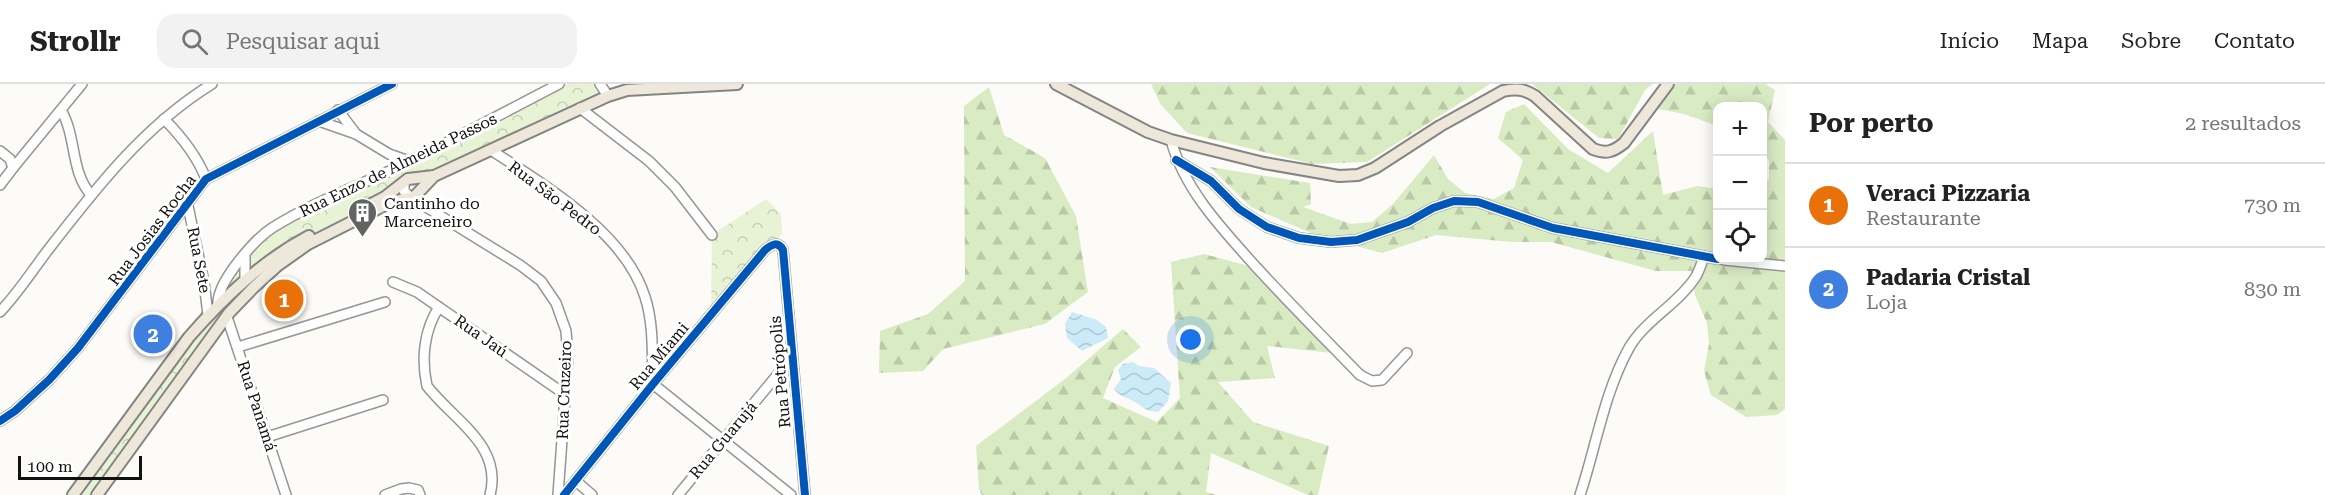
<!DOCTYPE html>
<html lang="pt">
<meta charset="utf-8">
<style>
body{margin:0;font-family:"Roboto Serif",serif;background:#f2f2f2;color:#222}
.controls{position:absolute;right:18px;top:18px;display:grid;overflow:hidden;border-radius:12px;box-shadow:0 3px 15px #0003}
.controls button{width:54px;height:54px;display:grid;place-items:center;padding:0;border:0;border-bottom:2px solid #e0e0e0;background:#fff;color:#222;font:30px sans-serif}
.scale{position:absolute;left:18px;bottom:15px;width:124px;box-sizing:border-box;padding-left:6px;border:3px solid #111;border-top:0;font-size:16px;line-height:21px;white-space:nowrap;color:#111;-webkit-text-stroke:4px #fff;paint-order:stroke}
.you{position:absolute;left:1191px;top:256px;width:21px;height:21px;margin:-15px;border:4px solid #fff;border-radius:50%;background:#1a73e8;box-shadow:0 0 0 9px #1a73e833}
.badge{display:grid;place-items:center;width:39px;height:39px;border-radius:50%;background:#636362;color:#fff;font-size:20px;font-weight:700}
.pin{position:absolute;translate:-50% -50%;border:3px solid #fff;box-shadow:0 2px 6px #0006}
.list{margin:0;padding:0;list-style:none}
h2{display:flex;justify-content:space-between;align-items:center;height:78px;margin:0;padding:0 24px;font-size:26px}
h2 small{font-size:20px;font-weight:400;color:#767676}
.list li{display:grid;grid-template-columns:39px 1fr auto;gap:18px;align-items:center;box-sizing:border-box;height:84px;padding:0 24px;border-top:2px solid #e0e0e0}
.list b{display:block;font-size:22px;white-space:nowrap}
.list p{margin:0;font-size:20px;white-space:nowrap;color:#767676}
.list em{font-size:20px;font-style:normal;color:#767676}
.icon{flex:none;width:33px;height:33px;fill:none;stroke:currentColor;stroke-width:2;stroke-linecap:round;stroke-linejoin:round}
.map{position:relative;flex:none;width:1785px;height:411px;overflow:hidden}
header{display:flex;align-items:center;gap:36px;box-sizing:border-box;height:84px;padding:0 30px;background:#fff;border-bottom:2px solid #e0e0e0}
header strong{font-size:28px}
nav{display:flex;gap:33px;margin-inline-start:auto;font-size:21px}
.search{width:420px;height:54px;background:#f2f2f2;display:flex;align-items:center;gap:15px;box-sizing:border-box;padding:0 21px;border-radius:18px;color:#767676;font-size:22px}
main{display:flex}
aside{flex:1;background:#fff}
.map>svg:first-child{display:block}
</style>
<header>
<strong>Strollr</strong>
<div class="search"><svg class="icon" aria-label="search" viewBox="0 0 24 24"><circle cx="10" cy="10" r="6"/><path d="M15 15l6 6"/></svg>Pesquisar aqui</div>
<nav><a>Início</a><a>Mapa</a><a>Sobre</a><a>Contato</a></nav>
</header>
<main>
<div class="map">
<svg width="1785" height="411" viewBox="0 0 1785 411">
<defs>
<pattern id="forest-firs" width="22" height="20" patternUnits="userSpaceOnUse" patternTransform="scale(1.5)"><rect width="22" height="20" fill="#d9ebc3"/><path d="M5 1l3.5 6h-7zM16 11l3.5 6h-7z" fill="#b9c8a6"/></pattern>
<pattern id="park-crowns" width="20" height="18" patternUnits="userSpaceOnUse" patternTransform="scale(1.5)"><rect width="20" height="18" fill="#e8f3d6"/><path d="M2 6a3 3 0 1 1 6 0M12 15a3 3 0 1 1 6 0" fill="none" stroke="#c6cfb7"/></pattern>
<pattern id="water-waves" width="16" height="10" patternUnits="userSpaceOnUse" patternTransform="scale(1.5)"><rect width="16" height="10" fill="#cbebf8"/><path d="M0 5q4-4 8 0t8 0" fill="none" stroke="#adc8d4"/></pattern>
</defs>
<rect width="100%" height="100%" fill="#fcfbf7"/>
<g fill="url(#forest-firs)">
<polygon points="1151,0 1490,0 1367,78 1312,80 1187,49 1161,21"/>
<polygon points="1532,0 1653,0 1645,6 1618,55 1599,54"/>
<polygon points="1676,0 1765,0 1775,6 1768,38 1785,56 1785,325 1777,331 1746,333 1711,311 1704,287 1709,260 1707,239 1695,211 1691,187 1656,187 1551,158 1512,158 1436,151 1382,169 1315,151 1251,123 1210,83 1310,99 1311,120 1303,123 1351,140 1372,138 1393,120 1434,71 1448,95 1465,109 1494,115 1514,104 1523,76 1498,54 1506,28 1524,20 1568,65 1608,89 1653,47 1663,111 1697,102 1717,105 1718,176 1762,176 1763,99 1769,95 1769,76 1763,70 1762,22 1718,22 1717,42 1684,30 1658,25"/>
<polygon points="989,3 1004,51 1045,74 1076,132 1088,208 1045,240 943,265 923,287 879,289 880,247 928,230 965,197 964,22"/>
<polygon points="1204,170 1249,182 1332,269 1267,262 1275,294 1218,298 1253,338 1329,362 1318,411 1308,411 1211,369 1206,408 1217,411 982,411 979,405 976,362 1065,295 1123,245 1141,263 1115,283 1103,314 1157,338 1180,314 1171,178"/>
</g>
<g fill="url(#park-crowns)">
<polygon points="565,0 598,0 606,11 425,94 411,94 395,107 305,154 248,197 225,223 90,411 69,411 218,206 270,147"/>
<polygon points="766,115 781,130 782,150 711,233 712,151"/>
</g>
<g fill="url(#water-waves)">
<polygon points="1072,228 1097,236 1106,243 1108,254 1082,267 1067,254 1065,240"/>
<path d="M1133 278 1139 282 1154 284 1171 299 1168 317 1158 328C1145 327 1145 324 1135 318 1125 312 1123 315 1114 305L1121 295 1118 286 1123 280Z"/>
</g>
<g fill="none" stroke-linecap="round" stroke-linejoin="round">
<defs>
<g id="minor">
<polyline points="600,0 608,12"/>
<polyline points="580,24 649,77 675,103 712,151"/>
<path d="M61 26C77 53 70 87 91 111"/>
<polyline points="338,26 356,50"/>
<path d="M164 35C182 53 197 72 206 95"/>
<polyline points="319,37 356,50 389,70 409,77"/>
<path d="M1171 56C1184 106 1224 147 1258 185 1291 221 1326 256 1360 291L1372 297 1382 296 1407 269"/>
<path d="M491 66C544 101 625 148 645 213 654 240 652 272 653 300L791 411"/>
<polyline points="0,67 10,75 13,84 0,101"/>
<polyline points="1176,76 1211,97 1239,125 1267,143 1299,154 1331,158 1357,156 1408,138 1433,124 1454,117 1478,118 1553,144 1718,175"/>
<polyline points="13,84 82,0"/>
<polyline points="404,99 404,107 410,113 520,181 541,197 556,219 566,247 568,273 558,411"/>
<polyline points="188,122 204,198 208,231"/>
<polyline points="245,171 245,196"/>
<polyline points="1724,176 1785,182"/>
<polyline points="393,198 417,208 566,311"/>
<path d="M218 221C216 199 254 156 272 144 310 120 355 103 396 84 451 57 505 28 559 0"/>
<path d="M439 223C424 246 421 275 427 302 453 336 503 361 490 411"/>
<path d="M0 228C18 209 32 187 48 166 96 104 144 42 212 0"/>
<polyline points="227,233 286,411"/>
<polyline points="238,263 385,218"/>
<polyline points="0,337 15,327 49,296 78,264 206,95 392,0"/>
<polyline points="267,353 383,316"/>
<polyline points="576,397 592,411"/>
<polyline points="385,411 401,405 409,404 418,406 420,411"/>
<path d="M564 411 653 300 765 166C772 160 778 157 783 166L805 411"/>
<polyline points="678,411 792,273"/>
<path d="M1580 411C1596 363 1604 309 1629 264 1645 236 1677 221 1695 194 1699 188 1701 180 1704 173"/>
</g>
<g id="major">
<path d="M1056 0 1148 48 1171 56 1264 79 1339 92 1358 91 1375 84 1440 42 1503 7C1516 4 1524 5 1535 12L1593 65C1606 70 1613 68 1624 59L1668 0"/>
<polyline points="366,123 385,113 408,95 434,92"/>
<path d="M73 411 189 253C224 213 262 177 309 152"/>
<polyline points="97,411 229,229 254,203 277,182 308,160 389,119 415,112 434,92 608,12 627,6 737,0"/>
</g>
</defs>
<use href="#minor" stroke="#979695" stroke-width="12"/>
<use href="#major" stroke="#848482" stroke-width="14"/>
<use href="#minor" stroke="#fffefe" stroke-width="9"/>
<use href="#major" stroke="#eee8db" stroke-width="10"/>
<defs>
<g id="cycleway">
<polyline points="1176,76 1211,97 1239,125 1267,143 1299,154 1331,158 1357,156 1408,138 1433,124 1454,117 1478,118 1553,144 1718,175"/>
<polyline points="0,337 15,327 49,296 78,264 206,95 392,0"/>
<path d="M564 411 653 300 765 166C772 160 778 157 783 166L805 411"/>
</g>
</defs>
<use href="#cycleway" stroke="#fff" stroke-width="11"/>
<use href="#cycleway" stroke="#0057b8" stroke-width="8"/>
</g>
<defs>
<symbol id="building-pin" viewBox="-11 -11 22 30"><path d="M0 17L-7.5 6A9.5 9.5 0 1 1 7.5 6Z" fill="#636362" stroke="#fff"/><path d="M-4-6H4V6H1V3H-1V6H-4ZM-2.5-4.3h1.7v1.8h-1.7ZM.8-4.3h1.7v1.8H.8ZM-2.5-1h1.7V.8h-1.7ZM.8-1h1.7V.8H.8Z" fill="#fff"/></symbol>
</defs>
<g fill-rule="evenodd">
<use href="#building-pin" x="346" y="112" width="33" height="45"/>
</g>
<g text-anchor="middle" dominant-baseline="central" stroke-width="6" stroke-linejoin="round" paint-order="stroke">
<g font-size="16" fill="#111" stroke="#fff">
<text transform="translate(398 81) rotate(-26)">Rua Enzo de Almeida Passos</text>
<text transform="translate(555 114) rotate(37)">Rua São Pedro</text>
<text transform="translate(152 146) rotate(-53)">Rua Josias Rocha</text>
<text transform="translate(199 176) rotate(79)">Rua Sete</text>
<text transform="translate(481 252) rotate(35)">Rua Jaú</text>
<text transform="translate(659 272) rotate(-50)">Rua Miami</text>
<text transform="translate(780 288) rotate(-95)">Rua Petrópolis</text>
<text transform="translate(564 306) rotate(-88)">Rua Cruzeiro</text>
<text transform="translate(257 322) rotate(72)">Rua Panamá</text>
<text transform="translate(723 356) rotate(-50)">Rua Guarujá</text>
</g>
<g font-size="16" fill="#111" stroke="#fff" text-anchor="start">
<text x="384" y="119">Cantinho do<tspan x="384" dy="18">Marceneiro</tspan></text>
</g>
</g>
</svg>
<div class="controls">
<button>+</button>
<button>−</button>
<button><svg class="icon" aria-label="locate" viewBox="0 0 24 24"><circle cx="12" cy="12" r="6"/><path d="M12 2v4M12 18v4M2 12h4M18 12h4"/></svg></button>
</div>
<div class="scale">100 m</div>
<div class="you"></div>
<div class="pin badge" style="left:284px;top:215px;background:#e8710a">1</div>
<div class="pin badge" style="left:153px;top:250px;background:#3f7fe0">2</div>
</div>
<aside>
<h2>Por perto<small>2 resultados</small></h2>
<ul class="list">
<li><span class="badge" style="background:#e8710a">1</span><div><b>Veraci Pizzaria</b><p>Restaurante</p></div><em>730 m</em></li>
<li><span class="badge" style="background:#3f7fe0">2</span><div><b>Padaria Cristal</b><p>Loja</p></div><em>830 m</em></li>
</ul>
</aside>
</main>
